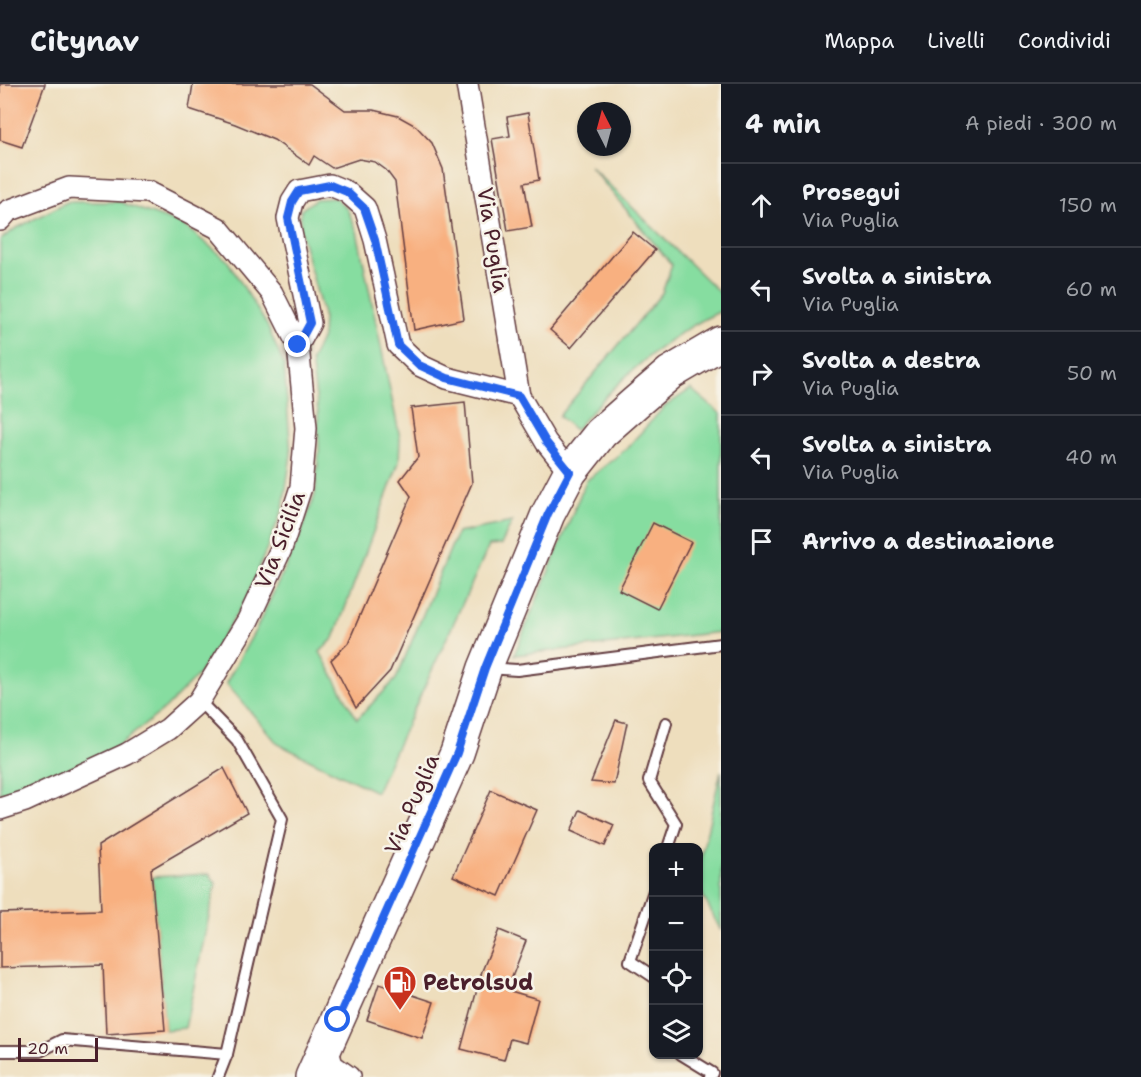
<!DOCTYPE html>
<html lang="it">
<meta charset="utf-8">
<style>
body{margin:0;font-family:"Shantell Sans",sans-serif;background:#20242c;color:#f1f3f6}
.controls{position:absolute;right:18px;bottom:18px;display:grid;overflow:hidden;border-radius:12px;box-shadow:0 2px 4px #0004}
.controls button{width:54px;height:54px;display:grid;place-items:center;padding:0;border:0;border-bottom:2px solid #363941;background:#171b24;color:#f1f3f6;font:30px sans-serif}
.compass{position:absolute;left:577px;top:18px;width:54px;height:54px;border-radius:50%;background:#171b24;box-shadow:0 2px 4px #0004;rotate:354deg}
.scale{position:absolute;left:18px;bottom:15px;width:80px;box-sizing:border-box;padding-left:6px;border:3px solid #4a1f2b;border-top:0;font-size:16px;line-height:21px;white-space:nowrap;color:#4a1f2b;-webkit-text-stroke:4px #f7f3e8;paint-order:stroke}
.stop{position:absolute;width:18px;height:18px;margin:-14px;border:4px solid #2563eb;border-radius:50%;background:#fff}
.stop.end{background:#2563eb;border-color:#fff;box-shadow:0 2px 6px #0008}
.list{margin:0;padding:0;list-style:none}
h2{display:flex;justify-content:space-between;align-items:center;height:78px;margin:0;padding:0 24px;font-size:26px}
h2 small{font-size:20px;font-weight:400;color:#9ea1a6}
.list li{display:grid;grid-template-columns:39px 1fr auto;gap:18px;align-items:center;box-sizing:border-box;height:84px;padding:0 24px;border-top:2px solid #363941}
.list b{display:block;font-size:22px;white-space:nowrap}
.list p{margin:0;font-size:20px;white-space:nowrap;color:#9ea1a6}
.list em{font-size:20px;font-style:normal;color:#9ea1a6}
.icon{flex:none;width:33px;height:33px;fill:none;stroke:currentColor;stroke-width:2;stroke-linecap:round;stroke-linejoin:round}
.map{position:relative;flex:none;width:721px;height:993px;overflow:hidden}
header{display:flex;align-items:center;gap:36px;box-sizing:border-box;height:84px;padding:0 30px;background:#171b24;border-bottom:2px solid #363941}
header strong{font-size:28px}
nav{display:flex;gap:33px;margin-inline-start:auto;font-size:21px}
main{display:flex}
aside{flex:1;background:#171b24}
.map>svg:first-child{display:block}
</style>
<header>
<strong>Citynav</strong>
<nav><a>Mappa</a><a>Livelli</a><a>Condividi</a></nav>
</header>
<main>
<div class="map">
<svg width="721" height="993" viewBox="0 0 721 993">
<rect width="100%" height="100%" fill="#f7f3e8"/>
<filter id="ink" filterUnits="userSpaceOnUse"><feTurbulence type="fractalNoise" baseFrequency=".0167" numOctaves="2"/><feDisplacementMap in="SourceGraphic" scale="12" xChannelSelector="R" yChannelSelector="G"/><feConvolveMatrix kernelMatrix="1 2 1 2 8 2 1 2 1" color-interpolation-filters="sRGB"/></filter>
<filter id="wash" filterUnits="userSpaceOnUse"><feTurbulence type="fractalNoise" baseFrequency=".008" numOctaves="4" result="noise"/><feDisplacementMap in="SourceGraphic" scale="24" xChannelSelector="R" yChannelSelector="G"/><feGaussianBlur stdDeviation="1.35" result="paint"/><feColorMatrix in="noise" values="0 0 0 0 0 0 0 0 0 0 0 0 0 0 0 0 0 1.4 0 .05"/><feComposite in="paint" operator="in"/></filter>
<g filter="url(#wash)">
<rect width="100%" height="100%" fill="#eedebd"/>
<g fill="#86dda0" stroke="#687e66" stroke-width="1.5">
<path d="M590 82 721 210V227C664 252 615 299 575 346L559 332 662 209 672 181Z"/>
<polygon points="335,114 347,125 357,147 400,354 399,378 334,554 320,568 357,635 396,595 457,449 512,438 501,461 489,462 376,708 278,660 226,599 257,543 299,455 315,411 319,369 318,328 311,276 322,253 323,231 300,146 301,126 316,115"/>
<polygon points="67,118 120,118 183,141 227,176 267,241 284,281 291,370 283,425 246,515 200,589 166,624 115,664 37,700 0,710 0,156 15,145"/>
<polygon points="691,305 721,330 721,548 514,571 586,397 626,365 664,323"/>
<polygon points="721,687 721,847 699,804 698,786"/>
<polygon points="209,790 216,799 185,944 165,946 152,793"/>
</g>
<g id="blocks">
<g fill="#f8b080">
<polygon points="0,0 45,0 22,63 0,56"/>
<polygon points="193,0 310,0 345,26 373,26 398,32 416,42 432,59 443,85 464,235 414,246 395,98 386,86 375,78 359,75 332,84 314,72 309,81 274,56 235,40 189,25"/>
<polygon points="528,29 539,96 524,99 532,143 508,147 492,55 510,52 507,33"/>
<polygon points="633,148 655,166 571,264 550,246"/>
<polygon points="465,318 472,399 390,587 356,624 331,576 348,559 411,412 400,396 418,373 411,324"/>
<polygon points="653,439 691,458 657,525 619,506"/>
<polygon points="616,636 627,639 614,700 591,698"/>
<polygon points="224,684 247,729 151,785 165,946 106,950 103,881 0,884 0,829 101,826 98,762"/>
<polygon points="491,706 537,726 499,812 453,792"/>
<polygon points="580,726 614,741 605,762 571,747"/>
<polygon points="499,846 526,857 507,906 538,915 526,959 510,955 504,976 461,965 482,887"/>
<polygon points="379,900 434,918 422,954 367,936"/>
</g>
</g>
</g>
<g filter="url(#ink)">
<use href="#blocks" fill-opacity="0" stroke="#633c41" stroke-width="1.5"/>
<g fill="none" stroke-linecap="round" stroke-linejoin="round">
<defs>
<g id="service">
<polyline points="488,584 517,586 721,560"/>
<polyline points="199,617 237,656 282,735 227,970 218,993"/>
<polyline points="666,639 649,697 676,740 668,764"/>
<polyline points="654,807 630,877 654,893"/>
<polyline points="0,967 40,967 62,956 227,970"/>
<polyline points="681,970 712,989 710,993"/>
</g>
<g id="minor">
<polyline points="467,0 519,312 546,358 570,388"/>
<polyline points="0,136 8,127 69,104 148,108 218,144 272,209 298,261 306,344 301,403 281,465 248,536 199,617 168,645 127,670 25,717 0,725"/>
<polyline points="298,261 310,239 288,134 292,118 299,107 330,101 347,108 365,124 375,156 398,261 419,281 447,294 519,312"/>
<polyline points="332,959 329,970 332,981 349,993"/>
</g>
<polyline id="primary" points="312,993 457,669 485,584 548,430 570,388 601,349 635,319 670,289 721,259"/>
</defs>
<use href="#service" stroke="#633c41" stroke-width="14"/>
<use href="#minor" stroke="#633c41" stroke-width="24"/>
<use href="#primary" stroke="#633c41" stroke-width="36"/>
<use href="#service" stroke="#fff" stroke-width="10"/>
<use href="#minor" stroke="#fff" stroke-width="21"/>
<use href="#primary" stroke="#fff" stroke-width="33"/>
</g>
</g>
<g fill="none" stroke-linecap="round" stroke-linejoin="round" filter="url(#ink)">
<polyline stroke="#2563eb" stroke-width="8" points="298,261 310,239 288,134 292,118 299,107 330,101 347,108 364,124 375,156 398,261 419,281 447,294 519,312 546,358 570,388 548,430 485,584 457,669 338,936"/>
</g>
<defs>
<symbol id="fuel-pin" viewBox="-11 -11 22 30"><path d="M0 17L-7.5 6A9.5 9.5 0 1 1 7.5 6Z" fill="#c8321e" stroke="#f7f3e8"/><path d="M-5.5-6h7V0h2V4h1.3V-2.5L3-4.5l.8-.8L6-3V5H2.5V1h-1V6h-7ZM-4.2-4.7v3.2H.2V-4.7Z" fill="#fff"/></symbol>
</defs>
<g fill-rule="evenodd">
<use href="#fuel-pin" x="381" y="879" width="38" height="52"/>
</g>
<g text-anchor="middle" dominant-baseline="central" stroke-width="5" stroke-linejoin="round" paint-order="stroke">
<g font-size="22" fill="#4a1f2b" stroke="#f7f3e8">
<text transform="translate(493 156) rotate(81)">Via Puglia</text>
<text transform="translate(280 456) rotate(-69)">Via Sicilia</text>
<text transform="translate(412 720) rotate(-67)">Via Puglia</text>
</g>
<g font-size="22" font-weight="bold" fill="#4a1f2b" stroke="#f7f3e8" text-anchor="start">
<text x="423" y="898">Petrolsud</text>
</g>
</g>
</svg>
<div class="controls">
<button>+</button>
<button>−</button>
<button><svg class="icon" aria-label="locate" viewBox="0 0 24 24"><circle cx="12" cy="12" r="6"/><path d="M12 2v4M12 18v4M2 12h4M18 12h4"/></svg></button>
<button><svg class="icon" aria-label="layers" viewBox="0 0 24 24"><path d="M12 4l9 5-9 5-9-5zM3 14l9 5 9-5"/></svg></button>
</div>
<svg class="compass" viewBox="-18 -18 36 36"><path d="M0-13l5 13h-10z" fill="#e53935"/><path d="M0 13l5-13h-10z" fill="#9ea1a6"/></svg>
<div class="scale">20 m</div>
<div class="stop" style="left:338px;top:936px"></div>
<div class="stop end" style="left:298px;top:261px"></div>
</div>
<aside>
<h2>4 min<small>A piedi · 300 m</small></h2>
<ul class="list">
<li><svg class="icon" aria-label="ahead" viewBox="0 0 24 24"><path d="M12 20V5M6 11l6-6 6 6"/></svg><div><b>Prosegui</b><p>Via Puglia</p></div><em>150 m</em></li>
<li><svg class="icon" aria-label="left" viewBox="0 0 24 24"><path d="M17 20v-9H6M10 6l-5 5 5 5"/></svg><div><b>Svolta a sinistra</b><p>Via Puglia</p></div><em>60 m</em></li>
<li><svg class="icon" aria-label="right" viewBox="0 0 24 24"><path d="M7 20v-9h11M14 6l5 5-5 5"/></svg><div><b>Svolta a destra</b><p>Via Puglia</p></div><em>50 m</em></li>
<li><svg class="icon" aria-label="left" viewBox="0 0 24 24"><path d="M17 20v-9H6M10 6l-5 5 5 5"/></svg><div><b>Svolta a sinistra</b><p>Via Puglia</p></div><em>40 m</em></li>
<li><svg class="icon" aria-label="arrive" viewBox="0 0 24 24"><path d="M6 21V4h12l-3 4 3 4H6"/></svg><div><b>Arrivo a destinazione</b></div></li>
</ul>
</aside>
</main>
